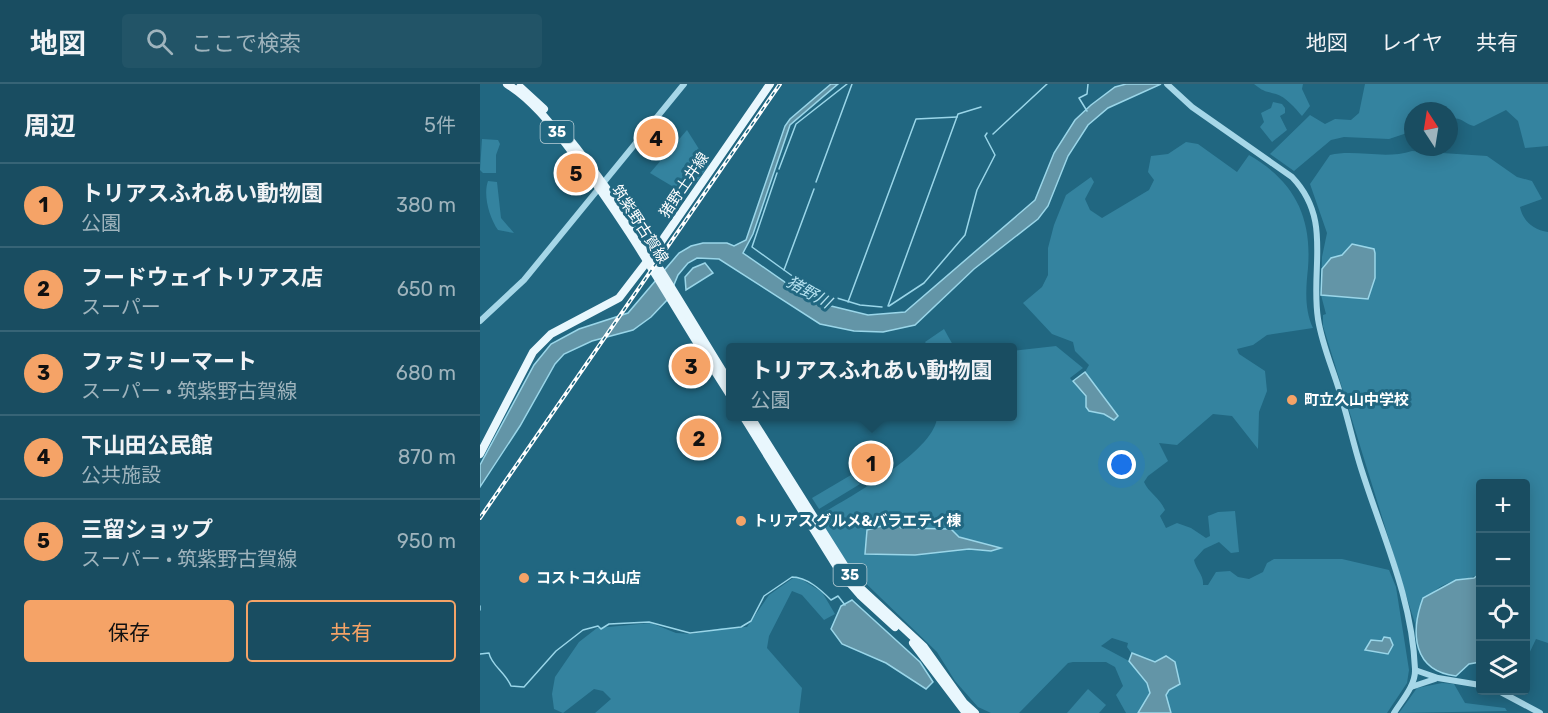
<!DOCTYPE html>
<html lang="ja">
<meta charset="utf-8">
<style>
body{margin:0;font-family:Rubik,"Noto Sans JP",sans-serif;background:#225467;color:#f1f3f6}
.controls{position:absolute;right:18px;bottom:18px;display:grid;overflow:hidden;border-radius:6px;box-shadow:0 3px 15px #0003}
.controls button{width:54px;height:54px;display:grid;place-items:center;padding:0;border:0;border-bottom:2px solid #376476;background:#194d61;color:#f1f3f6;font:30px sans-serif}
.compass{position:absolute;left:924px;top:18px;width:54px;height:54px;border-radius:50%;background:#194d61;box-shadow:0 3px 15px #0003;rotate:348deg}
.you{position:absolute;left:642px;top:381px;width:21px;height:21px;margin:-15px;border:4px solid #fff;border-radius:50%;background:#1a73e8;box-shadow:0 0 0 9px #1a73e833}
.badge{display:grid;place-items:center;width:39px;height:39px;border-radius:50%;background:#f5a367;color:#111;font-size:20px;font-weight:700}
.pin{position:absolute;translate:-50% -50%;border:3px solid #fff;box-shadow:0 2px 6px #0006}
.popup{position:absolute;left:246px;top:259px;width:291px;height:78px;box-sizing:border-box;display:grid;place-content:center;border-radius:6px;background:#194d61;filter:drop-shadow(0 2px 4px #0005);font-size:20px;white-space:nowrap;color:#9fb4bd}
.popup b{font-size:22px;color:#f1f3f6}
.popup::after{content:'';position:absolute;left:50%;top:100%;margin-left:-12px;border:12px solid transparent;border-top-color:#194d61}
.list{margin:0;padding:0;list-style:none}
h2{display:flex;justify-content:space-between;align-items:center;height:78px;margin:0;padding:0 24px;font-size:26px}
h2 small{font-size:20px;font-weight:400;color:#9fb4bd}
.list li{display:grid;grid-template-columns:39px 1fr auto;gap:18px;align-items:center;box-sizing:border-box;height:84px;padding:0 24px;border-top:2px solid #376476}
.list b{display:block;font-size:22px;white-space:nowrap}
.list p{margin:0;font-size:20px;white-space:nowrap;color:#9fb4bd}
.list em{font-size:20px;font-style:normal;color:#9fb4bd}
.actions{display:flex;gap:12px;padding:18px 24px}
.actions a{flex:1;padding:14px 0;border:2px solid #f5a367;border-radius:6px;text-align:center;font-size:21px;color:#f5a367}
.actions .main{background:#f5a367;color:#111}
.icon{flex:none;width:33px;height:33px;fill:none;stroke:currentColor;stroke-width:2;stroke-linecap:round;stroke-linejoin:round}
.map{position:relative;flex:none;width:1068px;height:629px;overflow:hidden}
header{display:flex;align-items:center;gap:36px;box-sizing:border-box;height:84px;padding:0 30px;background:#194d61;border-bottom:2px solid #376476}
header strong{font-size:28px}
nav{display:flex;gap:33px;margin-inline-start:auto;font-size:21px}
.search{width:420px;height:54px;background:#225467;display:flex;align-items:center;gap:15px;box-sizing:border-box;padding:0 21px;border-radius:6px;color:#9fb4bd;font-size:22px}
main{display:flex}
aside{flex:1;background:#194d61}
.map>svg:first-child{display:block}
</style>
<header>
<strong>地図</strong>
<div class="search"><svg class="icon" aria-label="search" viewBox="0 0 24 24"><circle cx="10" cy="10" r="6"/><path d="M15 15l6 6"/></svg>ここで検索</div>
<nav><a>地図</a><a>レイヤ</a><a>共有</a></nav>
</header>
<main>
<aside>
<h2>周辺<small>5件</small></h2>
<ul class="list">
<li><span class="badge">1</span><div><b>トリアスふれあい動物園</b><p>公園</p></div><em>380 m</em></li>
<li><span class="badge">2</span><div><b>フードウェイトリアス店</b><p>スーパー</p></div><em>650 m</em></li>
<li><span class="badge">3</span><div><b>ファミリーマート</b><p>スーパー · 筑紫野古賀線</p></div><em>680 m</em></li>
<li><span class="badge">4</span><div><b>下山田公民館</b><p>公共施設</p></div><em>870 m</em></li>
<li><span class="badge">5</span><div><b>三留ショップ</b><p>スーパー · 筑紫野古賀線</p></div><em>950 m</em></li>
</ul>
<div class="actions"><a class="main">保存</a><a>共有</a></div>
</aside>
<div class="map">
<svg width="1068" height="629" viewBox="0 0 1068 629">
<rect width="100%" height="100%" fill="#216781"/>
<g fill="#34839f" fill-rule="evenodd">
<path d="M774 0H823L822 5 830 22 822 32C815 24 806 13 796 10 785 7 784 8 774 0Z"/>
<path d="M885 0H1068V62L1045 64 1038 37 1026 26 994 42C984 40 981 31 969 36V27H933V47L909 55 864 53 851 56 814 87 790 70 830 31 845 40 855 35 871 36 879 29Z"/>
<polygon points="793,18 802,20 805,24 805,29 800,32 807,46 792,58 780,43 784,38 781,29 791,24"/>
<polygon points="207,46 229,81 207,111 170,89"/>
<polygon points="2,55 18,56 20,60 16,71 16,89 3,89 0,86"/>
<path d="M706 58 718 60 757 88 769 71C814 97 832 132 828 184 826 203 824 225 833 244L787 251 773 261 757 265 759 270 785 287 787 307 779 328 778 365 752 332 733 330 697 361 679 359 688 377 668 392 664 398C668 408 680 414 685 426L680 432 686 444 697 439 711 444 726 454 730 452 728 432 738 428 755 427 759 468 751 469 739 458 724 465 714 476C716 486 724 491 723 501H728L736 488 750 487 758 493 769 495 783 488 787 479 794 475H862L909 486 916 503 929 586 927 599 907 629H646L636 611 643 602 635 583 626 578H593L588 579 539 629H511L498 623 475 597 457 568 373 487 336 433C366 415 455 368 457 333L532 332V267L576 262 603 284 590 294 605 312 613 328 624 330 630 335 626 319 605 288 609 281 595 267 593 258 572 250 543 219 562 203 568 191V164L574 141 586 111 611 93 614 98 605 115 610 126 622 134 669 106 674 96 668 88 671 72 688 70ZM632 554 648 559 647 563 652 570 649 577 621 562Z"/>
<path d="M932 67 1007 72 1037 93 1052 97 1062 115 1040 123C1043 137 1053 146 1068 148V559L1056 555 1047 574 1046 400H1000V489C993 494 987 494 978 496 954 501 939 519 936 543L843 242V231L846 230 841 211 842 173 847 149 830 100 850 71C876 65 905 76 932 67Z"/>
<path d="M8 97 17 98 21 134 34 149 18 146C9 133 3 111 8 97Z"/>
<polygon points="464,245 474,263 449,263 445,258"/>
<polygon points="399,363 408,377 383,395 373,380"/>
<polygon points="371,391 380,400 339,425 332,414"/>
<polygon points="316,492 342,508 355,530 344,536 322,511 312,507 289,552 287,564 322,604 319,629 115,629 131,615 123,607 114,605 83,629 74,625 72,610 75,593 99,558 117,544 171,539 196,549 212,550 242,544 267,543 289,511"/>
<polygon points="962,599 974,600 985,619 1025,624 1027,627 919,629 937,604"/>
<polygon points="608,605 626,621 619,629 587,629"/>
</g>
<g fill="#6395a7" stroke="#9ad6e9" stroke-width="1.5">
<polygon points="351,0 358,0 310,41 273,150 263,169 322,210 347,221 388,231 425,228 555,116 574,69 595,36 611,21 635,3 646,0 681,0 628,24 608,41 588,72 568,122 558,135 494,185 435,241 403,248 374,247 340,240 239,175 217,174 208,179 198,191 188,215 171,233 153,246 112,257 84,270 75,280 40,342 0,403 0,381 54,281 71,260 99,245 148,229 199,169 211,162 223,159 247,159 254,162 266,156 305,42 310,35"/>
<polygon points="872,160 894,165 895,169 895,194 888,215 841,211 842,185 851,174 862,171"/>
<polygon points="225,179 233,189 206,206 205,193 213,184"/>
<polygon points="605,288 638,332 634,336 624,330 609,327 606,323 606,312 593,297"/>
<polygon points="416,438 421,444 471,445 479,453 521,464 511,467 489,465 435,471 385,470 387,446"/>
<path d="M1000 489V578L989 580 976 592C933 587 930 549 943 514L976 496 994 494Z"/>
<polygon points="372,516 440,578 453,598 446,605 406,579 362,560 351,545 361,522"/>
<polygon points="904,553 910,554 913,561 908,570 885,566 891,556 902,557"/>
<polygon points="652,569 675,578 686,572 695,578 700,600 689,606 686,611 691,629 658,629 670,609 667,599 649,577"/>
</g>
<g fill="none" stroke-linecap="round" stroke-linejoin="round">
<g stroke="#9ad6e9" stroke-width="1.5">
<polyline points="607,27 599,14 607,10 608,0"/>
<polyline points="513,50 567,0"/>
<polyline points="299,85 316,40 367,0"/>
<polyline points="297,89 272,163 304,186 334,105"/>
<polyline points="336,98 372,0"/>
<polyline points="304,186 332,206"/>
<polyline points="337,208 380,221 402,223"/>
<polyline points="368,218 436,35 477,33"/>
<polyline points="408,222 478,30 501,23"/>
<polyline points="409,222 444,199 485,151 497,106 515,71 505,52 507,49"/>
<polyline points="0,522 0,526"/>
<path d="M0 570 9 569C11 581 25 588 31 602L44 603 76 567 103 546 118 542 121 545 129 540 169 538 210 549 261 543 271 537 284 512 312 493C327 493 341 506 351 516L358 512 365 521"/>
</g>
<g stroke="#a6d7e8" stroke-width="6">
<path d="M687 0 712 23 812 93C853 136 830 183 838 235 842 261 853 285 860 309 868 334 873 359 881 384 902 451 932 513 935 585 936 601 922 616 914 629"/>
<polyline points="0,237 44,196 204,0"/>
<polyline points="935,586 958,594 1000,601"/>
<polyline points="931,603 955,595"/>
<polyline points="1017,606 1060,629"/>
</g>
<g stroke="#e9f7fd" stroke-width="8">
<path d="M27 0C56 18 75 46 96 73 154 148 198 231 250 311"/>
<polyline points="40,3 64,25"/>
<path d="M78 41C145 121 195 211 250 299"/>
<polyline points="263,332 360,488 380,511 415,543"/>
<polyline points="270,332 376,500 444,563 484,619 495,629"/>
<polyline points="0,370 53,268 71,250 139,214 172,171 290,0"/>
<polyline points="433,559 486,629"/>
</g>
<defs>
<polyline id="rail" points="0,434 300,0"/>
</defs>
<use href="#rail" stroke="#fff" stroke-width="4"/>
<use href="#rail" stroke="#216781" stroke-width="1.5" stroke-dasharray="4.5" stroke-linecap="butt"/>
</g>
<g fill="#f5a367" stroke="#216781" stroke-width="2">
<circle cx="812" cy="316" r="6"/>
<circle cx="261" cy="437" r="6"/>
<circle cx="44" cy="494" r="6"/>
</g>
<g text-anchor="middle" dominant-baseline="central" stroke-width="6" stroke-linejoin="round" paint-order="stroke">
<g fill="#216781" stroke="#bcd1d9" stroke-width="1.5">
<rect x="60.5" y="37" width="33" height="22" rx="4.5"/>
<rect x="353.5" y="480" width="33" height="22" rx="4.5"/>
</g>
<g font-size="14" font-weight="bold" fill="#fff">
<text x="77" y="48">35</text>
<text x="370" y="491">35</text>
</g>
<g font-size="15" fill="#fff" stroke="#216781">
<text transform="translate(204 101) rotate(-56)">猪野土井線</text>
<text transform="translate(160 140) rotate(57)">筑紫野古賀線</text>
</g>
<g font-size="15" font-weight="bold" fill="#fff" stroke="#216781" text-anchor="start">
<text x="824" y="316">町立久山中学校</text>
<text x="273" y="437">トリアス グルメ&amp;バラエティ棟</text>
<text x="56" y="494">コストコ久山店</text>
</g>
<g font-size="16" font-style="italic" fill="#b6e2f0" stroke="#216781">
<text transform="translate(329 208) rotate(29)">猪野川</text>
</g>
</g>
</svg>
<div class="controls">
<button>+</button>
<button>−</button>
<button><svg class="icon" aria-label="locate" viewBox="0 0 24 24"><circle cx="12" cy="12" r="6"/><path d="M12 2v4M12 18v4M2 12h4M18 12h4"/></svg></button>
<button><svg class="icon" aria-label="layers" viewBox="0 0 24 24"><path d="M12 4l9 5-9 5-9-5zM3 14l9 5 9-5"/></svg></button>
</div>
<svg class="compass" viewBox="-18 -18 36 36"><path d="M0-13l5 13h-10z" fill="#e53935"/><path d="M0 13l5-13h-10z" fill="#9fb4bd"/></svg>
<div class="you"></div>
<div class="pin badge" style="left:391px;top:379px">1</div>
<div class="popup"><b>トリアスふれあい動物園</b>公園</div>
<div class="pin badge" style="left:219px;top:354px">2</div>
<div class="pin badge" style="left:211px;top:282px">3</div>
<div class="pin badge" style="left:176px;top:54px">4</div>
<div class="pin badge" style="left:96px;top:89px">5</div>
</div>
</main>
